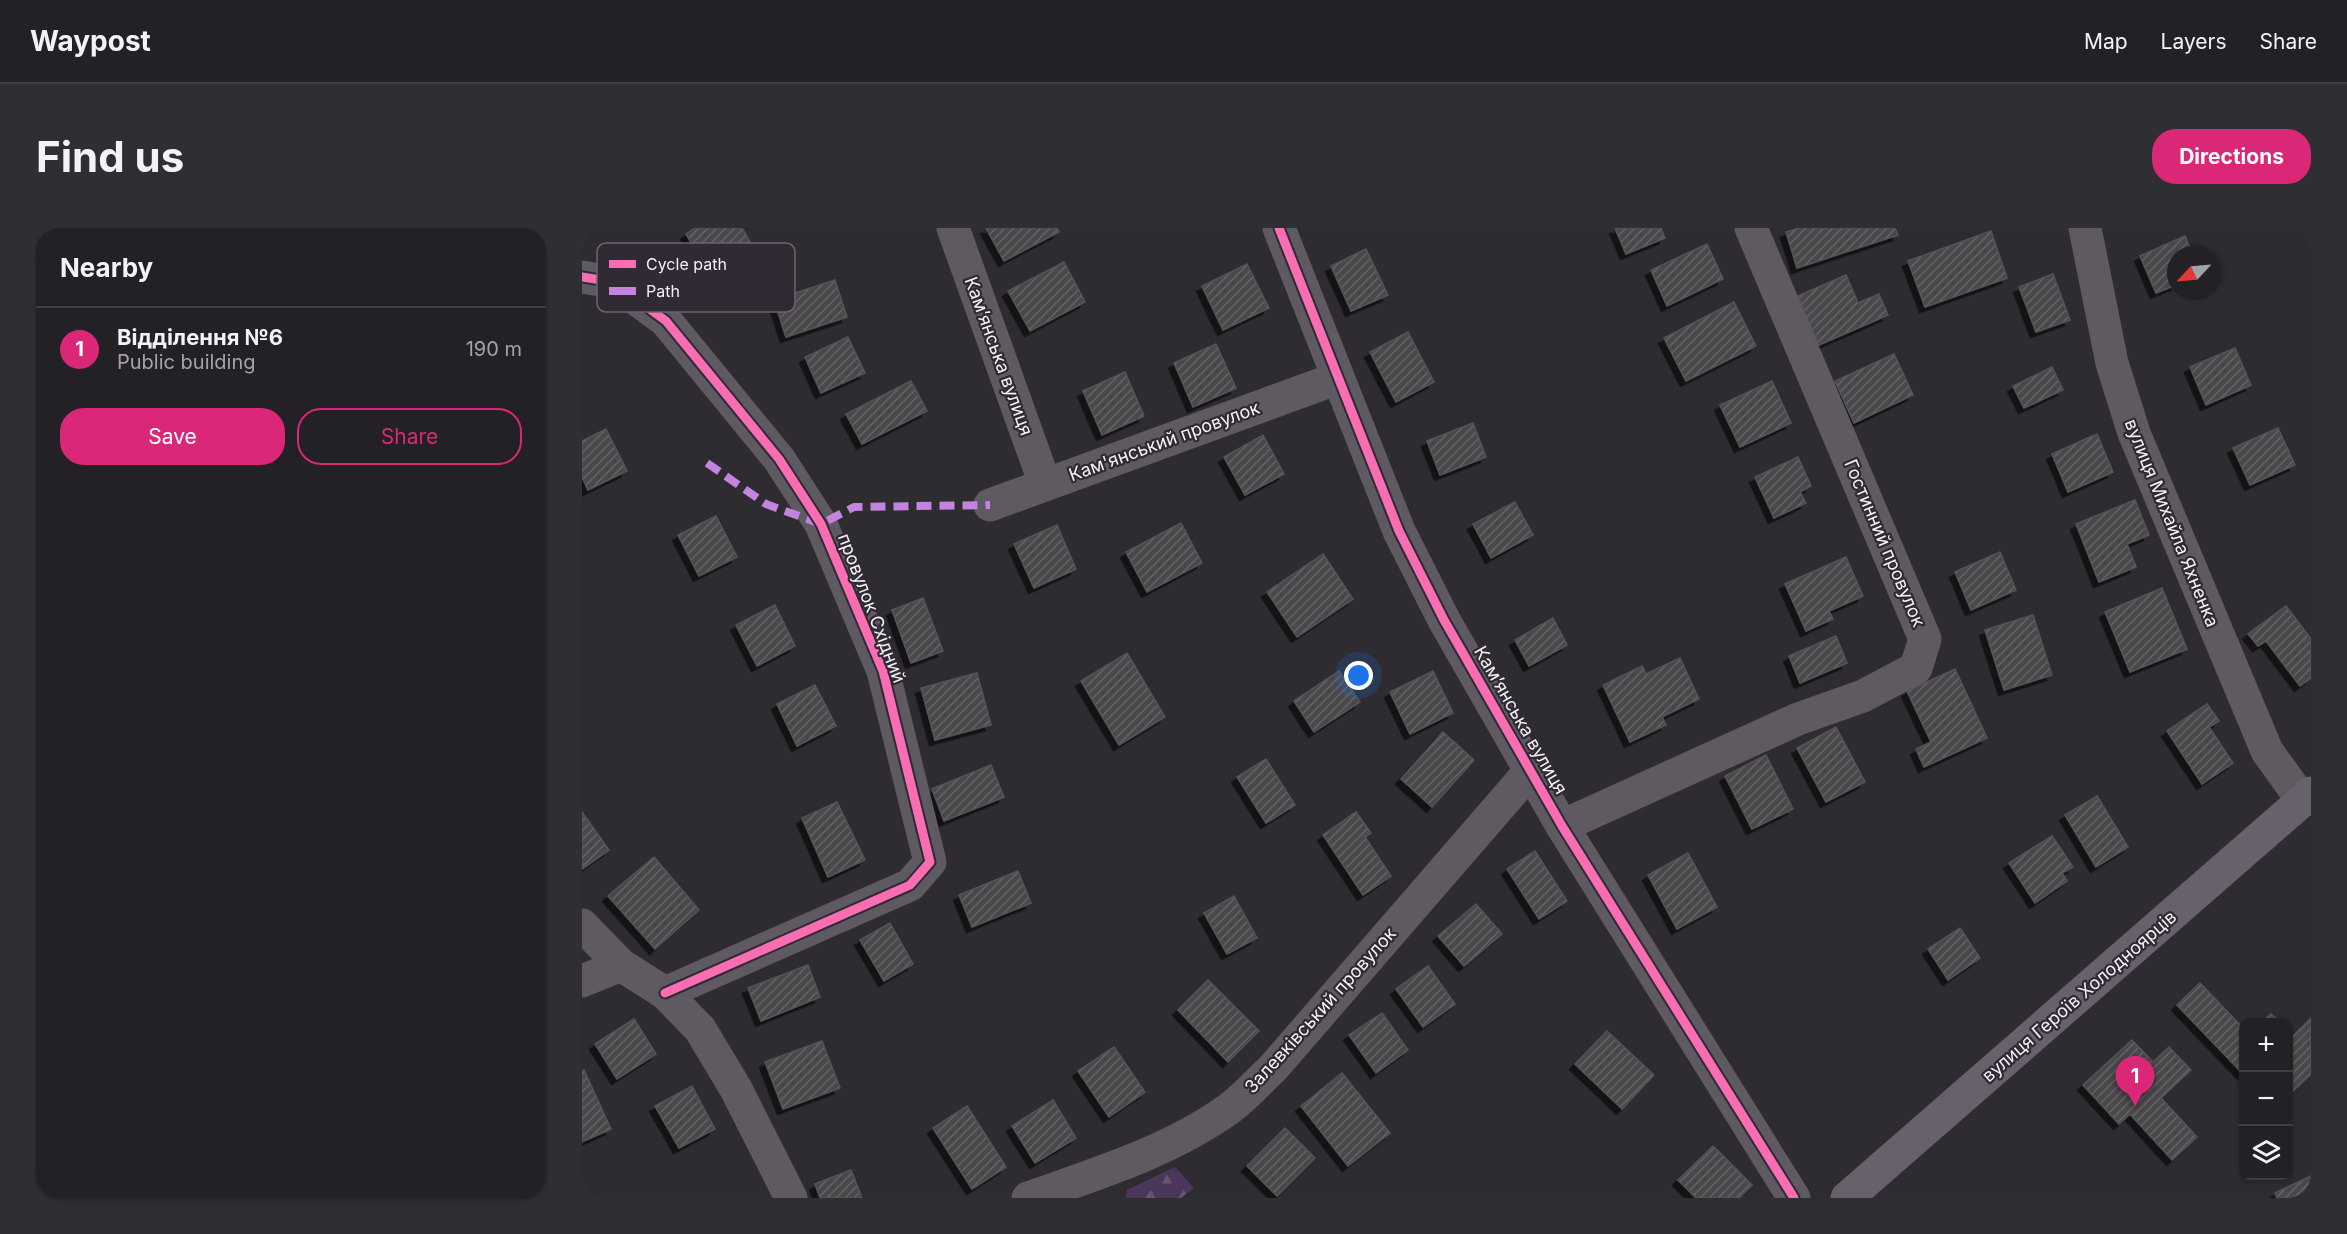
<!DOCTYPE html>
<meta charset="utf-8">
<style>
body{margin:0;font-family:Inter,sans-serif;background:#2f2e32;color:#f1f3f6}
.controls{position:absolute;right:18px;bottom:18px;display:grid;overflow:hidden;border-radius:12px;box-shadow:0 2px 4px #0004}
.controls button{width:54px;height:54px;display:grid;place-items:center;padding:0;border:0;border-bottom:2px solid #403e42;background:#232125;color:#f1f3f6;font:30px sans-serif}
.compass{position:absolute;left:1585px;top:18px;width:54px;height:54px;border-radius:50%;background:#232125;box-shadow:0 2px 4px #0004;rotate:244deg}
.you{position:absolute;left:777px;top:448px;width:21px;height:21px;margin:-15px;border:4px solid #fff;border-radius:50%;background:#1a73e8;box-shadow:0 0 0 9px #1a73e833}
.badge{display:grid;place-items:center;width:39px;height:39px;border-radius:50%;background:#db2777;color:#fff;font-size:20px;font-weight:700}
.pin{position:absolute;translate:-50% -50px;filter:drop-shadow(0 2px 3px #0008)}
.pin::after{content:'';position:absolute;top:32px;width:21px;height:18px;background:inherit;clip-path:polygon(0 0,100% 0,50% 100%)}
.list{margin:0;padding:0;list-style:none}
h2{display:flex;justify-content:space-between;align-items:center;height:78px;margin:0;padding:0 24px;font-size:26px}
h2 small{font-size:20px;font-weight:400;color:#a3a3a7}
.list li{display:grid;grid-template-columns:39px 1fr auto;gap:18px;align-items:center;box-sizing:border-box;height:84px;padding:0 24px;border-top:2px solid #403e42}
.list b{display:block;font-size:22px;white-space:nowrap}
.list p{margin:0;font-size:20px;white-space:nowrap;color:#a3a3a7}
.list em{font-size:20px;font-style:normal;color:#a3a3a7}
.actions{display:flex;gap:12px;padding:18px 24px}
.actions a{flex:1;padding:14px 0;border:2px solid #db2777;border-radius:24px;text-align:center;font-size:21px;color:#db2777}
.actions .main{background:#db2777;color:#fff}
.icon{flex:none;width:33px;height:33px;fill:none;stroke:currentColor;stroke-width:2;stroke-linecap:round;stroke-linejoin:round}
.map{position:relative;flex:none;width:1729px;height:970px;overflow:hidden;border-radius:24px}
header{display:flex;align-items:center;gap:36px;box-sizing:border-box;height:84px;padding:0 30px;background:#232125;border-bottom:2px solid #403e42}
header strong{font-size:28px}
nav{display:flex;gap:33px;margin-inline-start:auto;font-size:21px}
.intro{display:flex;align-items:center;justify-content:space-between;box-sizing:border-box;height:144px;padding:0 36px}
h1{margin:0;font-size:42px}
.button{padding:15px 27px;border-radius:24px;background:#db2777;color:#fff;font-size:21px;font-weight:700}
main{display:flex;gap:36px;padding:0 36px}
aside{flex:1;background:#232125;border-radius:24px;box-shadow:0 2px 4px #0004}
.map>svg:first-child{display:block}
</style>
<header>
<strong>Waypost</strong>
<nav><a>Map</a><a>Layers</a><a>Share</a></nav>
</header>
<div class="intro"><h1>Find us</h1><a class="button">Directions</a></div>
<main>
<aside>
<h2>Nearby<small></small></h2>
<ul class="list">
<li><span class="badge">1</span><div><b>Відділення №6</b><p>Public building</p></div><em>190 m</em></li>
</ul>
<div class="actions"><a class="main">Save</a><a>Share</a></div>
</aside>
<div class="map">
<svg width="1729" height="970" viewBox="0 0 1729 970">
<defs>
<pattern id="forest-firs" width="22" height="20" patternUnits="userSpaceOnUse" patternTransform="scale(1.5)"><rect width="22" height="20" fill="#4c365b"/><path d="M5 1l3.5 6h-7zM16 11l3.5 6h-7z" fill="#665473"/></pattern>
<pattern id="building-hatch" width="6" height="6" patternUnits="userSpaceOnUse" patternTransform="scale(1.5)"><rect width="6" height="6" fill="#4a484c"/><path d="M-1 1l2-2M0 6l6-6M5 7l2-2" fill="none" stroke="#656366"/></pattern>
<filter id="shadow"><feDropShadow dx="-5.5" dy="5.5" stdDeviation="0" flood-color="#0009"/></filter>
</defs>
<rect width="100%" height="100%" fill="#2f2c31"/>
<polygon fill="url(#forest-firs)" points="593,939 612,960 599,970 544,970 545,962"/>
<g fill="url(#building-hatch)" stroke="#565358" stroke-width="1.5" filter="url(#shadow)">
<polygon points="113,0 160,0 178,31 135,58 104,6"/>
<polygon points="404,0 475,0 477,4 422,33"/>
<polygon points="1033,0 1079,0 1083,10 1044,26"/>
<polygon points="1217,0 1313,0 1316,7 1215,40 1204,4"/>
<polygon points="1409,3 1425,50 1343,79 1326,33"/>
<polygon points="1603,8 1611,27 1594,27 1594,57 1574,65 1558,28"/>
<polygon points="1125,16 1141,51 1085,78 1069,42"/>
<polygon points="784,21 806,67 769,83 749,38"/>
<polygon points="482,34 503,74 448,103 426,63"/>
<polygon points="665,36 687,80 641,102 620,58"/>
<polygon points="1471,46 1488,92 1454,104 1437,59"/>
<polygon points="1264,47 1276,75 1297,66 1306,87 1237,117 1216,68"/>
<polygon points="253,52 265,89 204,109 192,72"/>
<polygon points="1152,74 1174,118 1104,153 1082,110"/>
<polygon points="826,104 852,154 814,174 788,124"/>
<polygon points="266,109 283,145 239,165 223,129"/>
<polygon points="634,116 654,160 611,179 592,135"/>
<polygon points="1653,120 1669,157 1624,177 1608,139"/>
<polygon points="1312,126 1331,167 1272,195 1253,153"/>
<polygon points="1470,139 1481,162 1442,180 1431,158"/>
<polygon points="543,144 562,188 520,207 501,163"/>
<polygon points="329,153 345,183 280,216 264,186"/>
<polygon points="1190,153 1209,195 1158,219 1138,177"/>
<polygon points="891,195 904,229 858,247 845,213"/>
<polygon points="1696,200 1713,237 1668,257 1651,220"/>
<polygon points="24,201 45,243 6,262 0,249 0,213"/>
<polygon points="1515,206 1531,244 1486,264 1470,226"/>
<polygon points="681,207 702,246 663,267 642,229"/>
<polygon points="1216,229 1229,258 1218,264 1224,275 1192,290 1173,249"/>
<polygon points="1553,272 1567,307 1545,316 1554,339 1517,354 1494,296"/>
<polygon points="933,274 951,307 909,330 891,296"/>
<polygon points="134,288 155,329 117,348 96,307"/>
<polygon points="599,295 620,335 565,364 544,324"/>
<polygon points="475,297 494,341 452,360 432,316"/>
<polygon points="1418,324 1434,362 1389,382 1373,344"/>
<polygon points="741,326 771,371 715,409 685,364"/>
<polygon points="1264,329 1281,368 1247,383 1251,391 1224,403 1203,356"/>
<polygon points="1580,360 1605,421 1548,444 1523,384"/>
<polygon points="341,370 361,423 329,435 310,382"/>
<polygon points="193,377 213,418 175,438 154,397"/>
<polygon points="1704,378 1729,411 1729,450 1718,458 1684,413 1676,418 1666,406"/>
<polygon points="1451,387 1470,447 1422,462 1403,402"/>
<polygon points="971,390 985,417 947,438 933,412"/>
<polygon points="1254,408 1265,435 1218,455 1207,428"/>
<polygon points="545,425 583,489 537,517 499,453"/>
<polygon points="1098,430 1117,471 1080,489 1084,497 1048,514 1021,457 1060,438 1064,446"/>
<polygon points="1373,441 1405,510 1342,539 1334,521 1349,514 1325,463"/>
<polygon points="757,443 778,474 732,504 712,473"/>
<polygon points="851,443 871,485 828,506 808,464"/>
<polygon points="395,445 409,497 353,512 339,460"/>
<polygon points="233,457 254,498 215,518 195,476"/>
<polygon points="1625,476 1637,493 1627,499 1651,535 1620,556 1585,503"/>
<polygon points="1254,499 1283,554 1244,574 1215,520"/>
<polygon points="861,504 892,532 850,579 819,551"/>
<polygon points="1184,527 1211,581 1170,601 1143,548"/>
<polygon points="684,531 713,577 684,595 655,549"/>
<polygon points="409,537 422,569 362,593 350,561"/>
<polygon points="1515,568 1546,619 1514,639 1483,587"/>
<polygon points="255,574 283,632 246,649 220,590"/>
<polygon points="0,584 27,622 0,641"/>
<polygon points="774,584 789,605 783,609 809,648 781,667 741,607"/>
<polygon points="1470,608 1491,639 1480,645 1485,653 1453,675 1427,635"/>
<polygon points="953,623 985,673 957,691 925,641"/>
<polygon points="1106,625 1135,679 1095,701 1066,647"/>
<polygon points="72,629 117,682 73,721 26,668"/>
<polygon points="436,643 449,675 390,699 377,667"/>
<polygon points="652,668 675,710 645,726 622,685"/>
<polygon points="894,676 920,706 882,738 856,708"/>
<polygon points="308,695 331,736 302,753 278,712"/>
<polygon points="1378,700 1398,730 1366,752 1346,721"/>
<polygon points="226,737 238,769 179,793 166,760"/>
<polygon points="846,738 873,776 841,799 814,761"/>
<polygon points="626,752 677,803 646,834 596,782"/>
<polygon points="1618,755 1662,801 1662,847 1595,777"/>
<polygon points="800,785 826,822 794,845 767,807"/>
<polygon points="1689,786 1698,794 1680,794"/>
<polygon points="1729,790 1729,846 1706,868 1706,804 1711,808"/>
<polygon points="52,791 74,826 35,851 13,816"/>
<polygon points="1025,803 1072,847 1040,881 993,836"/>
<polygon points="1550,812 1571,834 1587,819 1609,842 1579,870 1615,909 1590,932 1548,886 1537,896 1501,857"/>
<polygon points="240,813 258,860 201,881 183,834"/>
<polygon points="532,819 563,864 527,889 496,843"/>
<polygon points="2,842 29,901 0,914 0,843"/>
<polygon points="760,845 808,905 766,938 719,878"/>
<polygon points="110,858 133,901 97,920 73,878"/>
<polygon points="471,872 494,910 453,935 430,898"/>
<polygon points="385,878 424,939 390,961 351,900"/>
<polygon points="703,900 733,930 695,968 665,938"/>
<polygon points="1131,918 1170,957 1157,970 1114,970 1096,952"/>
<polygon points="269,942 280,970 238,970 233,956"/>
<polygon points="1729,948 1729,970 1695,970 1693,965"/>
</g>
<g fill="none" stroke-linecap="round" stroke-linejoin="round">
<g stroke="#5f5962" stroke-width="33">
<polyline points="371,0 463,256"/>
<polyline points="697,0 817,303 862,392 980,598 1212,970"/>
<polyline points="1503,0 1530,135 1552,205 1685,523 1721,573"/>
<polyline points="0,49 31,54 84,93 197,231 239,296 301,443 348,634 328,657 83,765"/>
<polyline points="408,277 756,150"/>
<polyline points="980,598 1216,491 1281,468 1334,440 1343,411 1169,0"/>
<polyline points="0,697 39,737 83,765 118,801 154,861 209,970"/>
<polyline points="0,753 39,737"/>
<path d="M446 970C514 946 589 923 648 880 663 869 677 853 691 840L949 542"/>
</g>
<polyline stroke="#67616c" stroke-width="33" points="1265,970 1729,565"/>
<polyline stroke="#c483df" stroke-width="8" stroke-dasharray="15 8" stroke-linecap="butt" points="125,235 184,276 239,296 272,279 408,277"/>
<defs>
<g id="cycleway">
<polyline points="697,0 817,303 862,392 980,598 1212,970"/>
<polyline points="0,49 31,54 84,93 197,231 239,296 301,443 348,634 328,657 83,765"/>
</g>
</defs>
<use href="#cycleway" stroke="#2f2a33" stroke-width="13"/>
<use href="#cycleway" stroke="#f96db3" stroke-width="9"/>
</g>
<g text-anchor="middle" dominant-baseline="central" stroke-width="4.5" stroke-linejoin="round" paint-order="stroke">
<g font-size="18" fill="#f4f1f6" stroke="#2f2a33">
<text transform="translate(417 128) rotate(70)">Камʼянська вулиця</text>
<text transform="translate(582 213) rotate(-20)">Кам'янський провулок</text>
<text transform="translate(1590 295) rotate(68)">вулиця Михайла Яхненка</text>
<text transform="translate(1303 315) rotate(67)">Гостинний провулок</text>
<text transform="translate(290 380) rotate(69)">провулок Східний</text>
<text transform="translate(939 492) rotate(60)">Камʼянська вулиця</text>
<text transform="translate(1497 768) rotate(-41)">вулиця Героїв Холодноярців</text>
<text transform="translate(738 782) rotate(-48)">Залевківський провулок</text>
</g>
</g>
<rect x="15" y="15" width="198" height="69" rx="9" fill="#2f2a33" stroke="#6a666e" stroke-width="1.5"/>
<rect x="27" y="32" width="27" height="8" fill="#f96db3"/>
<rect x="27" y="59" width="27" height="8" fill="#c483df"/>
<g font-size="16" fill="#f4f1f6">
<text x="64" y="42">Cycle path</text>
<text x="64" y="69">Path</text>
</g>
</svg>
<div class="controls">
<button>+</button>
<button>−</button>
<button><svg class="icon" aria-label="layers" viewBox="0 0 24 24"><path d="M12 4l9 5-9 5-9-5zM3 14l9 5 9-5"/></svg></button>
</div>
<svg class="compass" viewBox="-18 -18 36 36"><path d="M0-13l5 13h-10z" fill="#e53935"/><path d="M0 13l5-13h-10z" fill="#a3a3a7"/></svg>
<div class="you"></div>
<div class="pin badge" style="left:1553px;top:878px">1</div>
</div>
</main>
